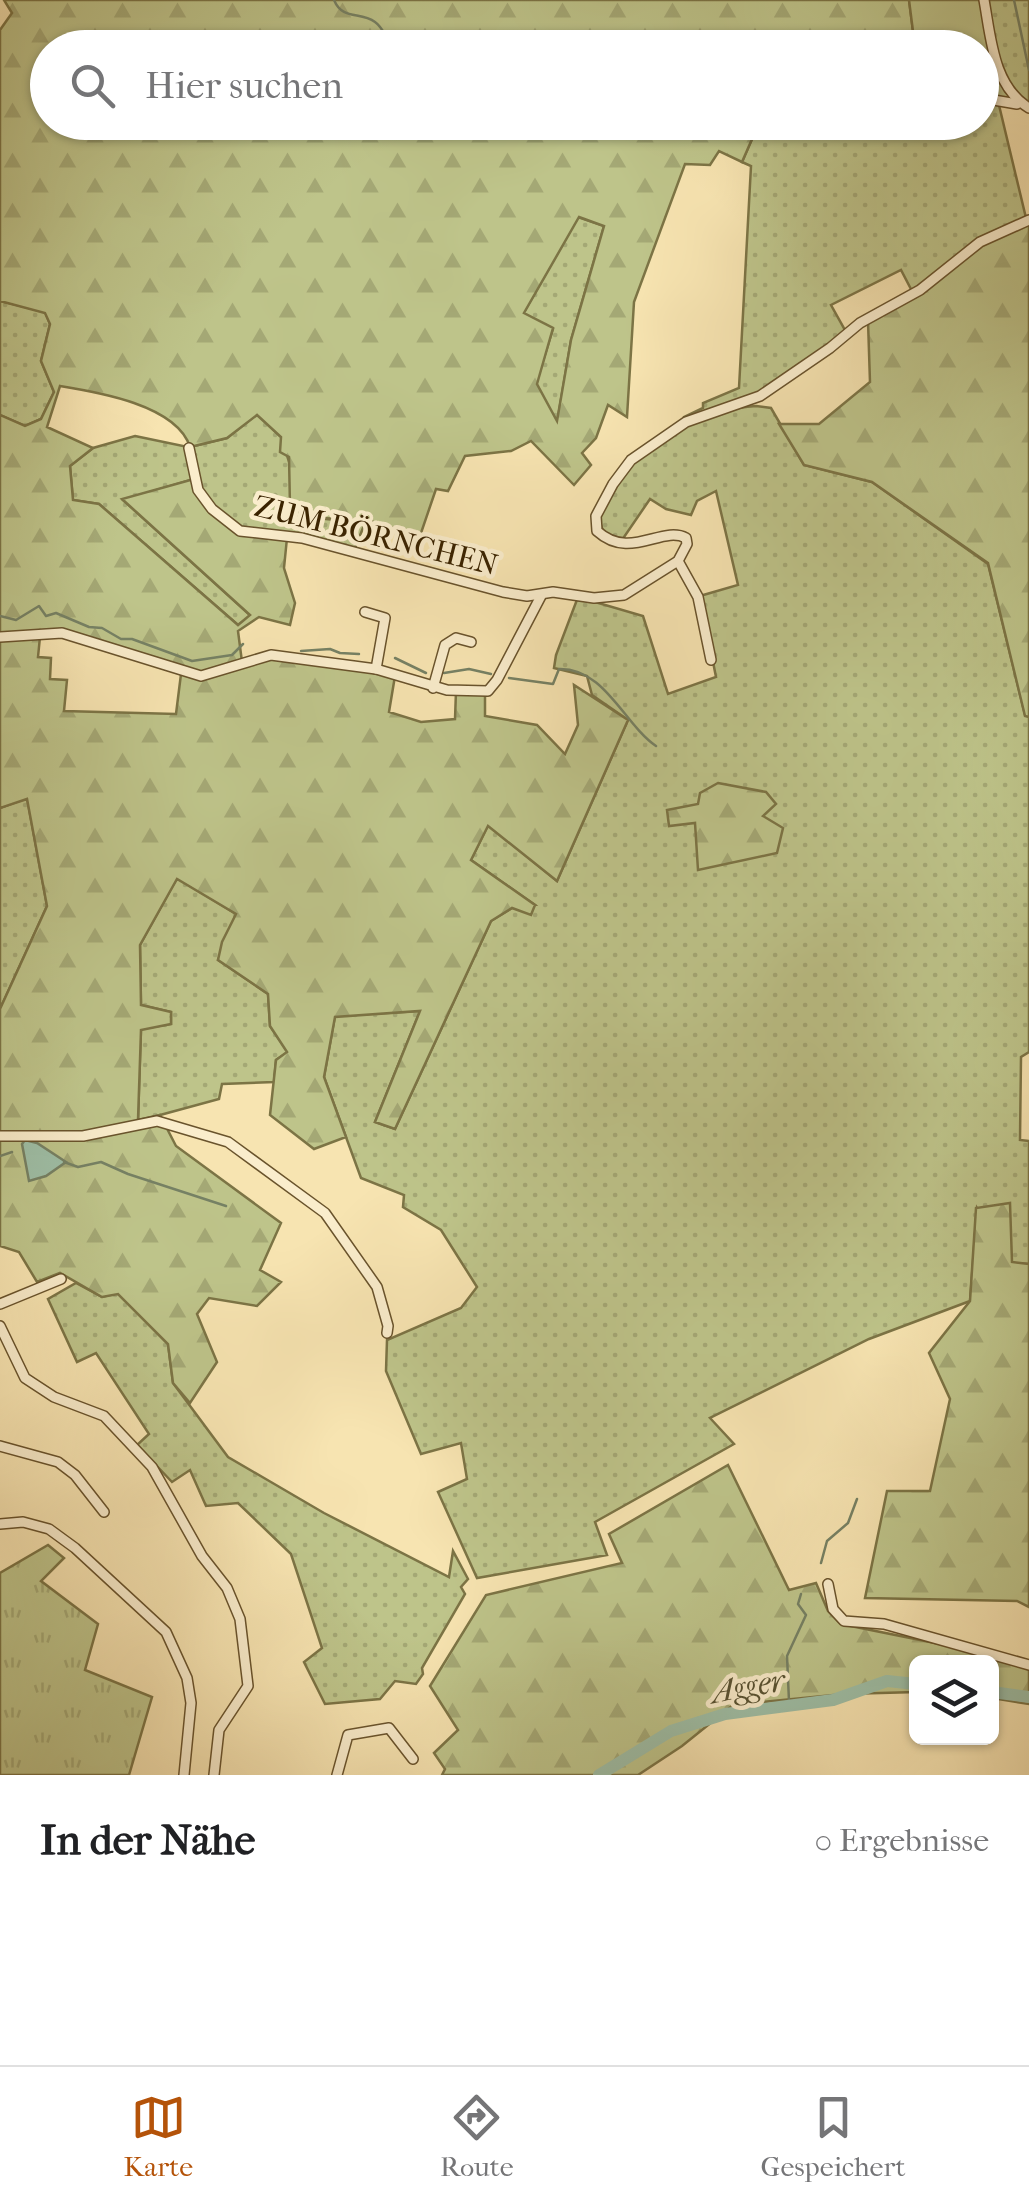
<!DOCTYPE html>
<html lang="de">
<meta charset="utf-8">
<style>
body{margin:0;font-family:"IM FELL French Canon",serif;background:#f2f2f2;color:#202124}
.controls{position:absolute;right:30px;bottom:30px;display:grid;overflow:hidden;border-radius:15px;box-shadow:0 2px 8px #0004}
.controls button{width:90px;height:90px;display:grid;place-items:center;padding:0;border:0;border-bottom:2px solid #e0e0e0;background:#fff;color:#202124;font:50px sans-serif}
.list{margin:0;padding:0;list-style:none}
h2{display:flex;justify-content:space-between;align-items:center;height:130px;margin:0;padding:0 40px;font-size:42px}
h2 small{font-size:32px;font-weight:400;color:#757577}
.icon{flex:none;width:55px;height:55px;fill:none;stroke:currentColor;stroke-width:2;stroke-linecap:round;stroke-linejoin:round}
.map{position:relative;flex:none;width:1029px;height:1775px;overflow:hidden}
.search{position:absolute;background:#fff;box-shadow:0 2px 8px #0004;left:30px;right:30px;top:30px;height:110px;display:flex;align-items:center;gap:25px;box-sizing:border-box;padding:0 35px;border-radius:55px;color:#757577;font-size:38px}
.sheet{height:290px;background:#fff}
nav{display:flex;justify-content:space-around;align-items:center;box-sizing:border-box;height:140px;border-top:2px solid #e0e0e0;background:#fff;font-size:28px;color:#757577}
nav a{display:grid;justify-items:center;gap:5px}
nav .on{color:#b45309}
.map>svg:first-child{display:block}
</style>
<div class="map">
<svg width="1029" height="1775" viewBox="0 0 1029 1775">
<defs>
<pattern id="grass-dots" width="8" height="8" patternUnits="userSpaceOnUse" patternTransform="scale(2.5)"><rect width="8" height="8" fill="#bec48a"/><path d="M2 2h.1M6 6h.1" fill="none" stroke="#a4a875" stroke-width="1.8" stroke-linecap="round"/></pattern>
<pattern id="forest-firs" width="22" height="20" patternUnits="userSpaceOnUse" patternTransform="scale(2.5)"><rect width="22" height="20" fill="#bec48a"/><path d="M5 1l3.5 6h-7zM16 11l3.5 6h-7z" fill="#a4a875"/></pattern>
<pattern id="park-tufts" width="24" height="20" patternUnits="userSpaceOnUse" patternTransform="scale(2.5)"><rect width="24" height="20" fill="#bec48a"/><path d="M3 7l-1-3M5 7V3M7 7l1-3M15 17l-1-3M17 17v-4M19 17l1-3" fill="none" stroke="#a4a875"/></pattern>
</defs>
<rect width="100%" height="100%" fill="#f7e4b1"/>
<filter id="stains"><feTurbulence type="fractalNoise" baseFrequency=".002" numOctaves="4"/><feColorMatrix values="0 0 0 0 .2 0 0 0 0 .09 0 0 0 0 .02 0 0 0 .5 -.17"/></filter>
<radialGradient id="worn" r=".72"><stop offset=".6" stop-color="#630" stop-opacity="0"/><stop offset="1" stop-color="#630" stop-opacity=".3"/></radialGradient>
<g fill="url(#grass-dots)" stroke="#7c7445" stroke-width="2.5">
<path d="M985 0H1029V105C995 85 992 36 985 0Z"/>
<polygon points="998,101 1026,218 913,293 901,270 831,305 846,332 760,394 684,421 684,417 703,408 703,403 739,388 751,166 742,162 759,123 897,122 896,126 982,122 982,106"/>
<polygon points="578,217 604,226 571,340 557,423 536,384 553,329 523,314"/>
<polygon points="0,301 45,312 50,324 41,361 54,392 41,419 25,426 0,415"/>
<path d="M756 406 771 408 804 465 872 482 988 564 1025 715 1029 717V1052L1021 1057 1020 1140 1029 1141V1264L1012 1263 977 1208 970 1301 869 1339 710 1418 734 1444 595 1522 607 1555 477 1578 438 1492 467 1479 461 1443 421 1454 386 1371 387 1340 461 1308 477 1287 441 1230 403 1207 404 1195 361 1178 324 1077 335 1016 420 1011 375 1122 395 1129 491 921 512 908 535 905 471 860 488 825 557 881 628 720 592 695 587 676 554 668 556 655 578 597 643 616 668 694 716 677 700 596 738 585 716 491 697 501 691 515 666 509 650 499 622 540 604 534 599 519C605 505 611 489 620 477 646 441 712 408 756 406Z"/>
<polygon points="257,414 281,437 307,517 365,523 353,553 302,537 246,532 212,504 196,479 190,447 227,438"/>
<polygon points="135,436 188,447 194,479 123,500 251,616 238,625 99,504 73,500 70,466 93,448"/>
<polygon points="27,798 47,906 0,1009 0,808"/>
<polygon points="177,878 236,914 218,960 268,994 270,1026 288,1052 276,1060 274,1082 222,1084 219,1099 138,1121 141,1029 171,1024 171,1012 141,1005 140,945"/>
<polygon points="76,1283 102,1297 118,1293 168,1344 173,1383 228,1457 324,1513 449,1577 453,1551 468,1579 461,1587 465,1594 422,1668 423,1674 416,1684 395,1681 380,1699 325,1704 304,1662 322,1648 291,1554 238,1503 206,1506 190,1470 172,1482 137,1445 149,1434 96,1353 77,1362 48,1299"/>
</g>
<g fill="url(#forest-firs)" stroke="#7c7445" stroke-width="2.5" fill-rule="evenodd">
<path d="M4 0H909L915 47 48 48V122L759 123 742 162 719 151 710 165 685 164 634 302 627 417 608 405 596 438 582 453 591 465 574 485 531 441 511 451 465 456 448 491 436 489 420 536 370 521 307 517 290 506 289 457 280 452 281 437 257 415 227 438 190 447C177 405 97 392 60 386L47 427 93 448 70 466 73 500 99 504 238 625 250 615 122 499 194 479 210 506 245 535 287 538 284 568 295 603 290 625 259 617 238 631 242 662 266 656 395 676 389 712 421 722 455 719 456 691 485 692V716L537 725 565 754 578 725 574 685 628 720 557 881 488 826 471 860 535 905 531 915 512 908 491 921 395 1129 375 1122 420 1011 335 1017 324 1077 346 1137 314 1149 270 1115 276 1060 287 1052 270 1026 268 994 218 960 222 942 236 914 177 879 140 945 141 1005 171 1012V1024L141 1030 138 1120 160 1115 176 1146 281 1223 260 1270 281 1282 257 1306 209 1298 197 1314 217 1362 190 1403 173 1383 168 1344 118 1294 102 1297 60 1273 37 1282 19 1252 0 1246V1009L47 906 27 799 0 808V415L25 426 41 419 54 392 41 361 50 324 45 313 0 301V30L12 13ZM579 217 604 226 571 340 557 421 537 384 553 328 524 313ZM62 636 181 674 176 714 64 711 67 680 50 679 51 658 38 657 40 637Z"/>
<polygon points="1029,221 1029,717 1025,716 988,563 872,482 804,465 779,424 819,424 870,382 868,321 900,304 980,243"/>
<polygon points="718,783 766,792 776,804 763,816 783,828 777,853 698,870 695,823 669,826 667,810 698,804 700,793"/>
<polygon points="1010,1203 1012,1262 1029,1264 1029,1607 1017,1601 865,1598 887,1491 930,1491 950,1399 929,1353 970,1301 976,1208"/>
<polygon points="728,1465 789,1590 816,1583 828,1611 841,1624 950,1646 1029,1669 1029,1704 992,1698 992,1662 916,1662 916,1692 844,1694 733,1705 682,1746 638,1775 442,1775 445,1769 434,1753 458,1730 430,1686 486,1595 622,1563 609,1534"/>
</g>
<polygon fill="url(#park-tufts)" stroke="#7c7445" stroke-width="2.5" points="48,1545 64,1558 41,1581 98,1624 85,1670 152,1697 129,1775 0,1775 0,1573"/>
<polygon fill="#bec48a" stroke="#7c7445" stroke-width="2.5" points="909,0 980,0 993,64 1015,100 998,101 982,106 982,48 915,47"/>
<polygon fill="#9ebfa7" stroke="#768164" stroke-width="2.5" points="25,1140 37,1143 66,1162 46,1176 29,1181 22,1144"/>
<g fill="none" stroke-linecap="round" stroke-linejoin="round">
<g stroke="#768164" stroke-width="2.5">
<path d="M334 0C343 21 360 11 375 22 385 29 385 40 395 48"/>
<polyline points="1014,0 1029,70"/>
<polyline points="486,122 502,130"/>
<polyline points="0,616 16,620 39,606 46,616 56,613 89,627 102,628 121,639 132,639 192,661 232,655 243,644"/>
<polyline points="301,651 330,649 340,653 359,654"/>
<polyline points="395,658 426,673"/>
<polyline points="444,673 469,669 491,674"/>
<path d="M509 678 553 684 559 669C605 668 623 723 656 746"/>
<polyline points="0,1156 12,1152"/>
<polyline points="64,1162 78,1167 101,1162 128,1174 226,1206"/>
<polyline points="821,1563 827,1541 848,1523 857,1499"/>
<polyline points="782,1707 789,1701 787,1656 806,1615 798,1604 801,1594"/>
</g>
<g stroke="#9ebfa7" stroke-width="12">
<polyline points="992,1692 1029,1697"/>
<polyline points="599,1775 671,1731 725,1714 833,1700 887,1681 916,1684"/>
</g>
<defs>
<g id="minor">
<path d="M984 0C991 38 993 86 1029 108"/>
<polyline points="982,98 1017,104"/>
<path d="M189 448 198 490 212 509 240 531 302 538 503 592 527 596 553 592 594 598 624 595 678 561 687 544 686 538C662 525 630 561 597 531L596 516 613 484 631 460 686 422 760 396 830 348 860 323 920 290 980 242 1029 220"/>
<polyline points="678,561 698,597 711,660"/>
<polyline points="365,612 385,618 376,669"/>
<polyline points="0,637 62,633 201,676 271,655 376,669 447,690 488,691 497,680 541,596"/>
<polyline points="433,688 445,645 456,638 471,642"/>
<polyline points="0,1136 83,1136 157,1121 228,1142 325,1213 377,1287 388,1326 387,1333"/>
<polyline points="0,1304 61,1279"/>
<polyline points="0,1326 25,1378 54,1397 104,1416 152,1467 202,1556 227,1588 240,1619 248,1686 219,1730 214,1775"/>
<polyline points="0,1446 58,1462 75,1475 104,1512"/>
<polyline points="0,1524 23,1522 49,1529 75,1548 166,1632 187,1678 191,1703 184,1775"/>
<polyline points="828,1584 833,1609 844,1621 884,1624 1029,1665"/>
<polyline points="337,1775 348,1735 389,1728 413,1759"/>
</g>
</defs>
<use href="#minor" stroke="#69532c" stroke-width="12"/>
<use href="#minor" stroke="#faedcc" stroke-width="9"/>
</g>
<g text-anchor="middle" dominant-baseline="central" stroke-width="9" stroke-linejoin="round" paint-order="stroke">
<g font-size="30" fill="#3a2300" stroke="#faedcc">
<text transform="translate(376 536) rotate(14)">ZUM BÖRNCHEN</text>
</g>
<g font-size="32" font-style="italic" fill="#585232" stroke="#faedcc">
<text transform="translate(748 1686) rotate(-10)">Agger</text>
</g>
</g>
<rect width="100%" height="100%" filter="url(#stains)"/>
<rect width="100%" height="100%" fill="url(#worn)"/>
</svg>
<div class="controls">
<button><svg class="icon" aria-label="layers" viewBox="0 0 24 24"><path d="M12 4l9 5-9 5-9-5zM3 14l9 5 9-5"/></svg></button>
</div>
<div class="search"><svg class="icon" aria-label="search" viewBox="0 0 24 24"><circle cx="10" cy="10" r="6"/><path d="M15 15l6 6"/></svg>Hier suchen</div>
</div>
<section class="sheet">
<h2>In der Nähe<small>0 Ergebnisse</small></h2>
<ul class="list">
</ul>
</section>
<nav>
<a class="on"><svg class="icon" aria-label="map" viewBox="0 0 24 24"><path d="M3 6l6-2 6 2 6-2v14l-6 2-6-2-6 2zM9 4v14M15 6v14"/></svg>Karte</a>
<a><svg class="icon" aria-label="directions" viewBox="0 0 24 24"><path d="M12 3l9 9-9 9-9-9zM9 14v-3h6M13 9l2 2-2 2"/></svg>Route</a>
<a><svg class="icon" aria-label="saved" viewBox="0 0 24 24"><path d="M7 4h10v16l-5-4-5 4z"/></svg>Gespeichert</a>
</nav>
